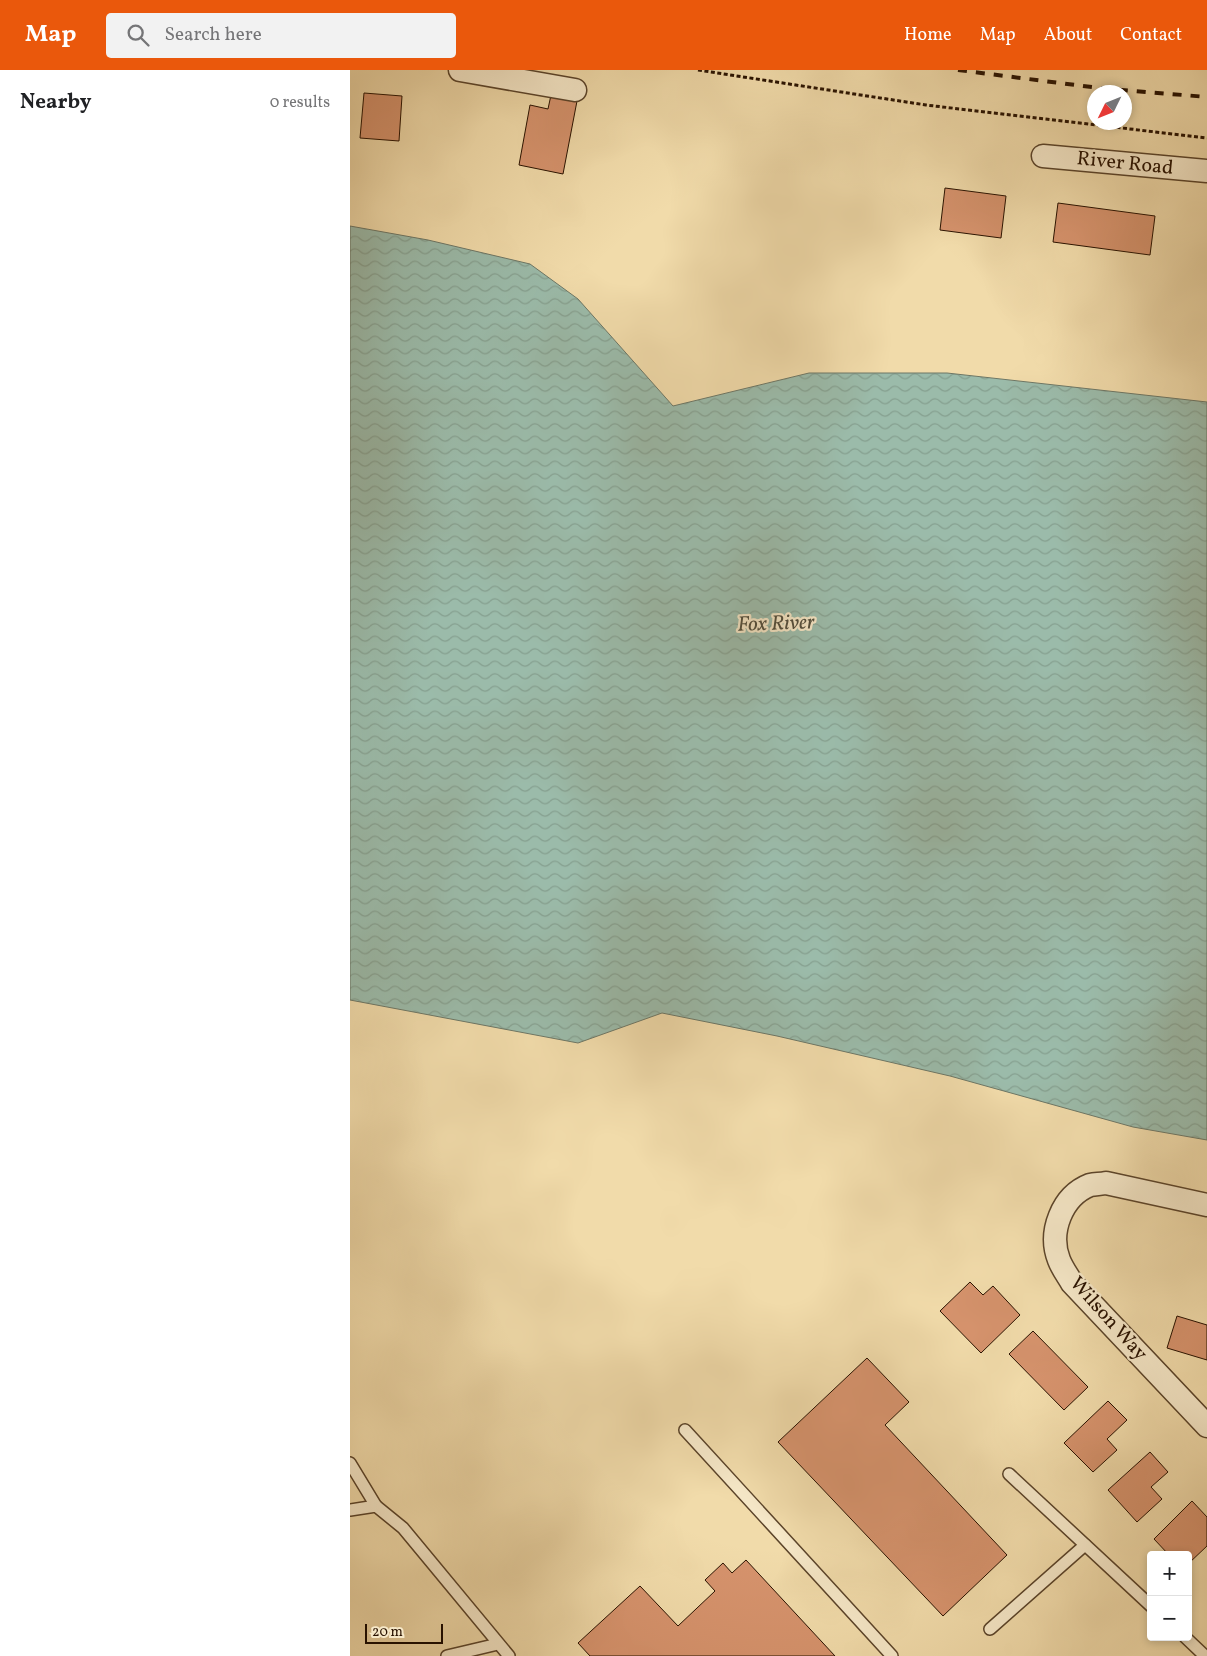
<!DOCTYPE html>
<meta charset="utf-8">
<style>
body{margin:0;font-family:Vollkorn,serif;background:#f2f2f2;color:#202124}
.controls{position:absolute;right:15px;bottom:15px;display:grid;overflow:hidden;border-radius:5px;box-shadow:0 2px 8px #0003}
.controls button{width:45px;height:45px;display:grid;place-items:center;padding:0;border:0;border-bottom:1px solid #e0e0e0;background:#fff;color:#202124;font:25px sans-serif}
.compass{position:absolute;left:737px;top:15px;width:45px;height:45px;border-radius:50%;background:#fff;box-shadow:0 2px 8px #0003;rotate:227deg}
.scale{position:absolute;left:15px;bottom:12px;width:78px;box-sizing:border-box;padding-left:5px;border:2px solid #291200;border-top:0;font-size:14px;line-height:18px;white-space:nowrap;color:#291200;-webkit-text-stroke:4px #f6e8c8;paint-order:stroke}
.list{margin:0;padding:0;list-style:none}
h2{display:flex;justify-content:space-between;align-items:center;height:65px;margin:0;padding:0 20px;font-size:21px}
h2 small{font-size:16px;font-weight:400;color:#757577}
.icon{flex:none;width:28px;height:28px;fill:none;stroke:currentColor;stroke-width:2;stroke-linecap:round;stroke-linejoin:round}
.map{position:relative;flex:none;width:857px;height:1586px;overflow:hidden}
header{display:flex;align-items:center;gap:30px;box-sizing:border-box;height:70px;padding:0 25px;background:#ea580c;color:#fff}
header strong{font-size:24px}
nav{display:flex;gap:28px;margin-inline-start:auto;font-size:18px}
.search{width:350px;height:45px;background:#f2f2f2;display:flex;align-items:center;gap:12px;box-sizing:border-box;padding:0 18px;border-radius:5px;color:#757577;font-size:19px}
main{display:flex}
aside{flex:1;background:#fff}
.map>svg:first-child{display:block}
</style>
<header>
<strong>Map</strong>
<div class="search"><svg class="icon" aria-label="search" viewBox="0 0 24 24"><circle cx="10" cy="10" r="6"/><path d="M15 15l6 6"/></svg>Search here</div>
<nav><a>Home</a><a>Map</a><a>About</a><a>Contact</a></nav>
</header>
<main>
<aside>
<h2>Nearby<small>0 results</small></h2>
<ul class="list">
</ul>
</aside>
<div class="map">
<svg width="857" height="1586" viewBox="0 0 857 1586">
<defs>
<pattern id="water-waves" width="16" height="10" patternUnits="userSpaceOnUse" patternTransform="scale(1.25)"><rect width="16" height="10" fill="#9bbbaa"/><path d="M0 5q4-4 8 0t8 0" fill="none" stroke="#86a090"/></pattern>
</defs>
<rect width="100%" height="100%" fill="#f1dbaa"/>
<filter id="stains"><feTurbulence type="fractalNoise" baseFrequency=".004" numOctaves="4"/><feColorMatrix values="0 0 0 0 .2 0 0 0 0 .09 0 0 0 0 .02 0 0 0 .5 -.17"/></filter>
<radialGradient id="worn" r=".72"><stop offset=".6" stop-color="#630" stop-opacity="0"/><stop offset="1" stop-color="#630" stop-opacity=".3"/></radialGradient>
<polygon fill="url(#water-waves)" stroke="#6d7766" points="0,156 78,170 180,194 228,229 323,336 459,303 597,303 857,332 857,1070 783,1057 600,1006 427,966 312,943 228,973 0,930"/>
<g fill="#d6936d" stroke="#291200">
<polygon points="14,23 52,26 49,71 10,68"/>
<polygon points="201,25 227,31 213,104 169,95 180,35 198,39"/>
<polygon points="595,118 656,126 651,168 590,160"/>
<polygon points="708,133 805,146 800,185 703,172"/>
<polygon points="620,1212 633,1225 643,1216 670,1245 631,1283 590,1241"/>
<polygon points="827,1246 857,1255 857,1290 817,1278"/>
<polygon points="683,1261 738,1317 714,1340 659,1284"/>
<polygon points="517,1288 559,1332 535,1355 657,1485 593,1546 428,1372"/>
<polygon points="758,1331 777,1350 757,1369 767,1380 743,1402 714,1373"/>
<polygon points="800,1382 818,1402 801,1417 812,1429 787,1452 758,1420"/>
<polygon points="842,1431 857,1447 857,1476 838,1494 838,1485 819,1485 804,1469"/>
<polygon points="396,1490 485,1586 240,1586 228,1573 290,1516 328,1556 365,1521 355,1510 373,1493 382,1503"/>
</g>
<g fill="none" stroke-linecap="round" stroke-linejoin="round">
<defs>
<g id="service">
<polyline points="335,1360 542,1586"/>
<polyline points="0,1393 26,1436"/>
<polyline points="659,1404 801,1536"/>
<polyline points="0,1440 26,1436 53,1458 159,1586"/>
<polyline points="640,1559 735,1475"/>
<polyline points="835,1567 855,1586"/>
<polyline points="97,1586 148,1574"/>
</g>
<g id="minor">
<polyline points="110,0 225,20"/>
<polyline points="693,86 857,101"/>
<path d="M857 1135 756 1113C751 1114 745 1114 740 1115 712 1126 698 1162 709 1190 712 1198 718 1206 722 1213L857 1356"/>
</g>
</defs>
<use href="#service" stroke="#5b442a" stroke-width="14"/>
<use href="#minor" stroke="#5b442a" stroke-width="25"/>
<polyline stroke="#291200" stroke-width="3" stroke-dasharray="4 2.5" stroke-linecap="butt" points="348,0 576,35 857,68"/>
<use href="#service" stroke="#f6e8c8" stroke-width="11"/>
<use href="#minor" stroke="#f6e8c8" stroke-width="22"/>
<polyline stroke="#291200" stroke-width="4" stroke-dasharray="9 9" stroke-linecap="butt" points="608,0 749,18 857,27"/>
</g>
<g text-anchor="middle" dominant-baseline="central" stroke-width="4.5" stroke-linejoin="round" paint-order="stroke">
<g font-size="20" fill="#291200" stroke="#f6e8c8">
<text transform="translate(775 94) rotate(6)">River Road</text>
<text transform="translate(758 1249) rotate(48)">Wilson Way</text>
</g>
<g font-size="21" font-style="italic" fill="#514d3c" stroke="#f6e8c8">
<text transform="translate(426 554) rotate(-2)">Fox River</text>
</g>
</g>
<rect width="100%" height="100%" filter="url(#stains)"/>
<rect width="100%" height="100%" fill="url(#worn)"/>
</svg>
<div class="controls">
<button>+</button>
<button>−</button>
</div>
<svg class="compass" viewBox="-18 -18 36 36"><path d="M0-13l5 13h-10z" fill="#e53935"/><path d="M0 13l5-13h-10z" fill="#757577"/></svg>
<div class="scale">20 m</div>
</div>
</main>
